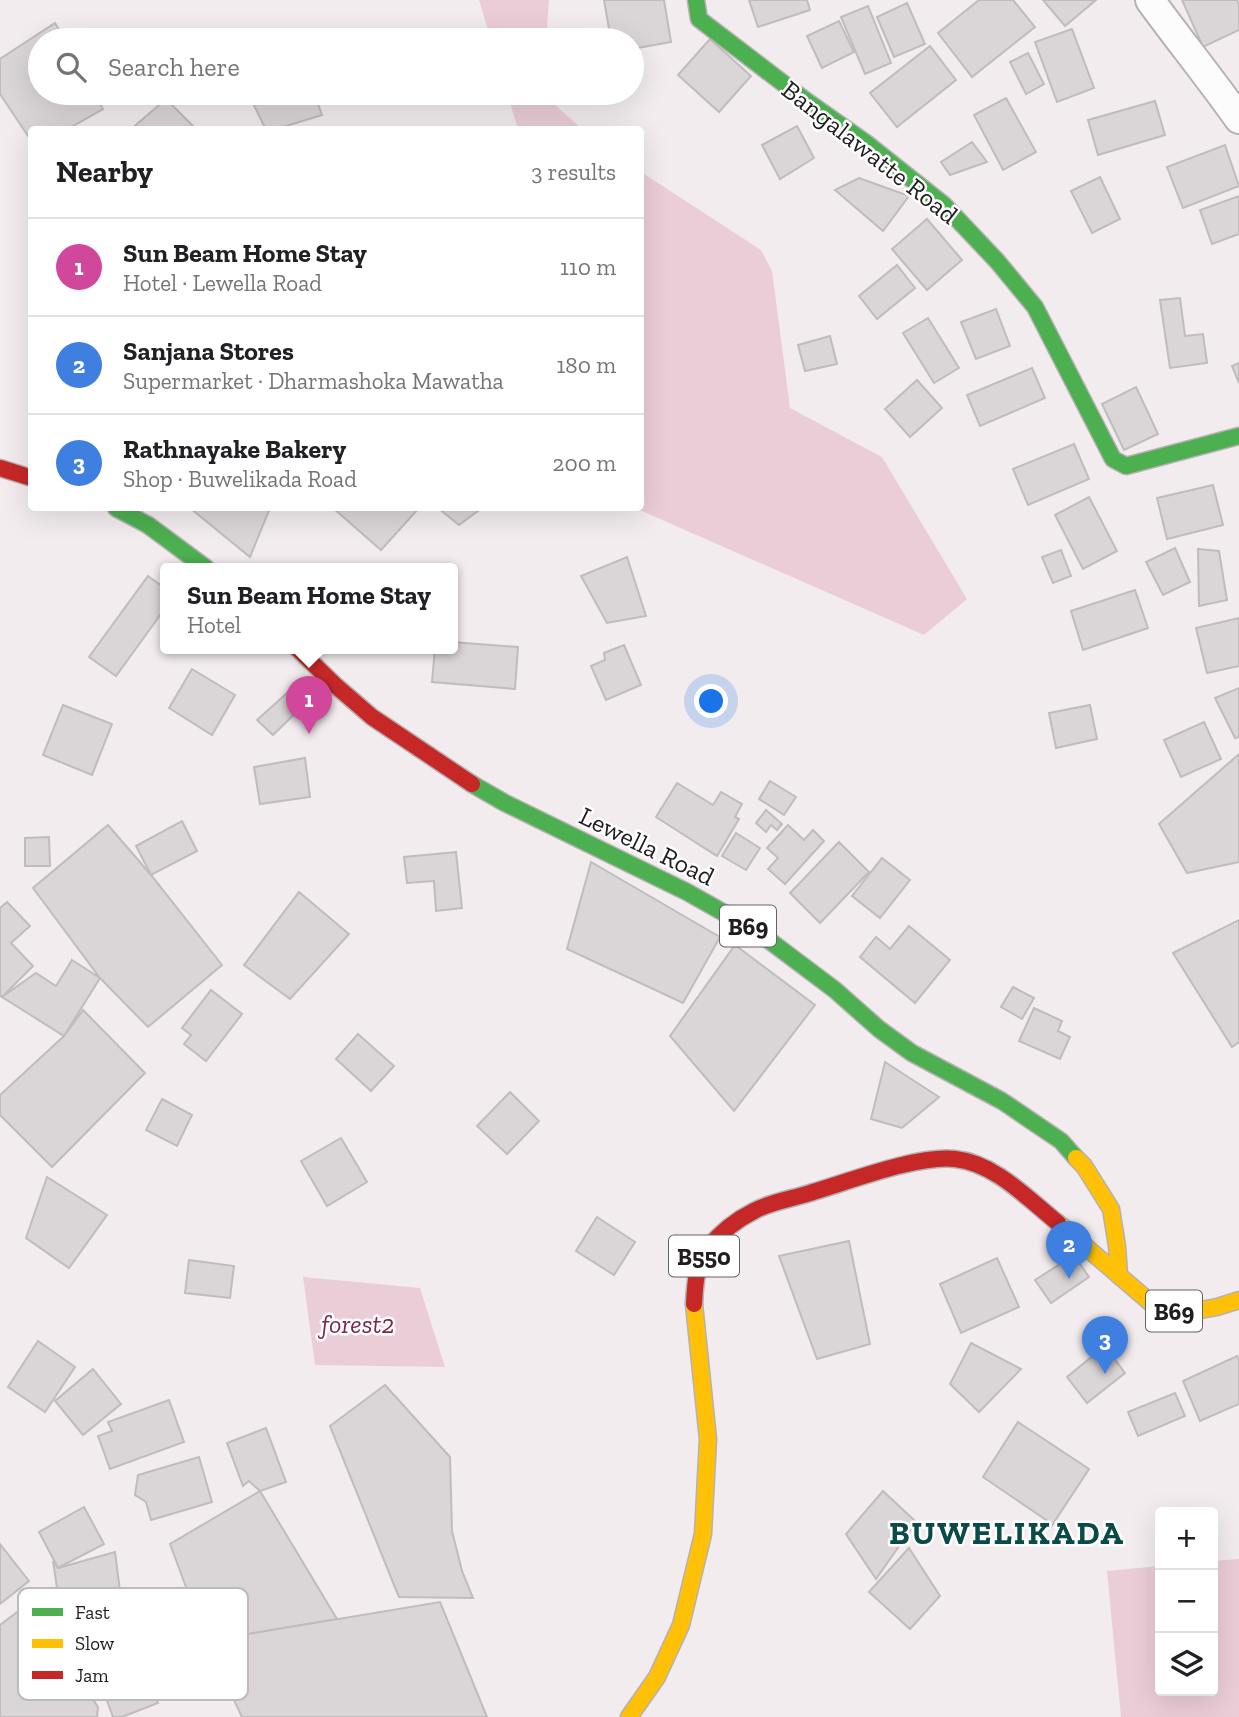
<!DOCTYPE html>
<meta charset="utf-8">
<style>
body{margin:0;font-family:"Zilla Slab",serif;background:#f2f2f2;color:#202124}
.controls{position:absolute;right:21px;bottom:21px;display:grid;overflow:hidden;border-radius:7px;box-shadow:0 7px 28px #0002}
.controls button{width:63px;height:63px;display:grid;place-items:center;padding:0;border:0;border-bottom:2px solid #e0e0e0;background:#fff;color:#202124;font:35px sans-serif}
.you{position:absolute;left:712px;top:702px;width:24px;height:24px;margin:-18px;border:5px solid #fff;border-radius:50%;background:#1a73e8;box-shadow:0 0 0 10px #1a73e833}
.badge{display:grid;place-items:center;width:46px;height:46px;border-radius:50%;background:#2563eb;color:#fff;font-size:23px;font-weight:700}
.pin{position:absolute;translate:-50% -58px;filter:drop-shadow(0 2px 4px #0008)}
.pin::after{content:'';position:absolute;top:37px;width:24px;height:21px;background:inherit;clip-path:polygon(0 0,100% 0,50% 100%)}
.popup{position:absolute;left:160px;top:563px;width:298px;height:91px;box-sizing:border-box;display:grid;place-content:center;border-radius:7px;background:#fff;filter:drop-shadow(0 2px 5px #0005);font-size:23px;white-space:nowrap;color:#757577}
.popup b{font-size:26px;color:#202124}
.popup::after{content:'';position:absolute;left:50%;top:100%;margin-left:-14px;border:14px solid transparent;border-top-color:#fff}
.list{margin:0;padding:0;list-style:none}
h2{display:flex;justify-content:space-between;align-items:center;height:91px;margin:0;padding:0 28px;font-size:30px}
h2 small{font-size:23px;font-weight:400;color:#757577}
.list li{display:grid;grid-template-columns:46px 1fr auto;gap:21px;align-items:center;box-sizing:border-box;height:98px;padding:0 28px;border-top:2px solid #e0e0e0}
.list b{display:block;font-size:26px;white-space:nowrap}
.list p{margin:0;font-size:23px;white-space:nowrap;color:#757577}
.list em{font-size:23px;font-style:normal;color:#757577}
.icon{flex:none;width:38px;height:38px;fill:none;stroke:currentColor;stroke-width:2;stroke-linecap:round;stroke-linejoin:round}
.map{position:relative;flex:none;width:1239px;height:1717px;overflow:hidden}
.search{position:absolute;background:#fff;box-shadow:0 7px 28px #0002;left:28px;top:28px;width:616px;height:77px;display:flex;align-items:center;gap:18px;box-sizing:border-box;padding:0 24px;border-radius:38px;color:#757577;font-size:26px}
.panel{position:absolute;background:#fff;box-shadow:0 7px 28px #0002;left:28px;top:126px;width:616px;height:385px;border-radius:7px}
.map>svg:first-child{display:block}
</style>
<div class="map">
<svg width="1239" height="1717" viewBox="0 0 1239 1717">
<rect width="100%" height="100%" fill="#f2ecee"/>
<g fill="#ebcdd7">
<polygon points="479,0 549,0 546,40 491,40"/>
<polygon points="507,93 542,93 582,129 518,129"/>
<polygon points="641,172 761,250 772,271 790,408 882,457 967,599 924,635 635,508 640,508"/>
<polygon points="303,1277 420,1288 445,1367 315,1365"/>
<polygon points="1239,1559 1239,1717 1121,1717 1107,1571 1160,1566 1160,1691 1213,1691 1213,1561"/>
</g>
<g fill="#dad5d7" stroke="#c0bbbc" stroke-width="2">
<polygon points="604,0 664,0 671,42 632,49 632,40 611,40"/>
<polygon points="749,0 807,0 810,10 758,27"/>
<polygon points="979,0 1013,0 1035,27 972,77 938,33"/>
<polygon points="1043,0 1096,0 1065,26"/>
<polygon points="1182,0 1237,0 1239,5 1239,30 1203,47"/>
<polygon points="907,3 925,44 894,57 877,17"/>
<polygon points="868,6 891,63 865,74 841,17"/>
<polygon points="839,21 854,52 822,68 807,36"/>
<polygon points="55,23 65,40 40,40 40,93 94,93 103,109 66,130 32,130 32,142 0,94 0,59"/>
<polygon points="1072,29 1094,88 1057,102 1035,42"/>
<polygon points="710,39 751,76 719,112 678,75"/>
<polygon points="930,46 956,80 897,127 870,93"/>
<polygon points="1028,53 1044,84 1026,94 1010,62"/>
<polygon points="248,93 314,93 322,115 273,130 266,130"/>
<polygon points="1006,98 1036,152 1003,170 974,115"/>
<polygon points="166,99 197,130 130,130"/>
<polygon points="1155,101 1165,135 1098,155 1088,120"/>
<polygon points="797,126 814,158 780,179 762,145"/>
<polygon points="972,142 987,162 950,175 941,162"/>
<polygon points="1225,145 1239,186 1183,208 1167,167"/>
<polygon points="1100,177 1120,219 1092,233 1071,191"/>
<polygon points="859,178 909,196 883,231 835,190"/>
<polygon points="1239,196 1239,234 1212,244 1200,210"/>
<polygon points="927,219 962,260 927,290 892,249"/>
<polygon points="897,265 915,288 877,319 859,296"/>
<polygon points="1180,298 1185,336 1203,334 1207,363 1170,368 1160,300"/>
<polygon points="996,309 1010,346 976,359 961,322"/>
<polygon points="928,318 959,368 934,383 903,333"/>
<polygon points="830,336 837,364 805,371 798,345"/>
<polygon points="1239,363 1239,383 1232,366"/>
<polygon points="1032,368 1045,398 980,426 967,395"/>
<polygon points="917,380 942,408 910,437 885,409"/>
<polygon points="1136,387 1158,434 1124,450 1102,404"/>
<polygon points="1074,444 1089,479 1028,505 1013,469"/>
<polygon points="1213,485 1223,525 1167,539 1157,498"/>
<polygon points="1089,497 1117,551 1083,569 1055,515"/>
<polygon points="190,508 270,508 250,557"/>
<polygon points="333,508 419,508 381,550"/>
<polygon points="438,508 482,508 459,525"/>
<polygon points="1175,548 1190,582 1163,595 1146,562"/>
<polygon points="1198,549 1219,551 1227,600 1199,606"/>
<polygon points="1061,550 1071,576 1053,583 1042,557"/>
<polygon points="627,557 646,616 607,623 581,576"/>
<polygon points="148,576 166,589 166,607 116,676 89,657"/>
<polygon points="1135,590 1148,628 1083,650 1071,611"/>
<polygon points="1239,618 1239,666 1207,673 1196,628"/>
<polygon points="452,642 518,647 515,689 432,682 435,648 452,648"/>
<polygon points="624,645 641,685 606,700 591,666 605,660 604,653"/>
<polygon points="192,669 235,695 212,735 169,708"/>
<polygon points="297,684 310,699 273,735 257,720"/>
<polygon points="1239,688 1239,737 1235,738 1215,698"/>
<polygon points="63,705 112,724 92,775 43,755"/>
<polygon points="1090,705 1097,739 1056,748 1049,713"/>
<polygon points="1204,722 1221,759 1181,777 1164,740"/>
<polygon points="1239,754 1239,862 1187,873 1159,824"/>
<polygon points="305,758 310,797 260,804 254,767"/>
<polygon points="770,781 796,797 784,815 759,799"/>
<polygon points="677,783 713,805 721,792 742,804 735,817 739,819 717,856 656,817"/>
<polygon points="766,810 782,824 777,830 771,825 766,832 756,823"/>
<polygon points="182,821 197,851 151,875 136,846"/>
<polygon points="108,825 151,875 222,965 148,1027 100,978 33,888"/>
<polygon points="788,825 804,840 813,830 824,841 785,884 768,869 778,858 767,848"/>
<polygon points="736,833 760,848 746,870 722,856"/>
<polygon points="49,837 50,866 25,866 25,838"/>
<polygon points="839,842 869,872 820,923 790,893"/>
<polygon points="456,852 462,908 436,911 434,881 407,883 404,857"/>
<polygon points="882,858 910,880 880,918 852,896"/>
<polygon points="591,862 720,937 683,1003 567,949"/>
<polygon points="299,892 349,934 290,999 244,965"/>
<polygon points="7,902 30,926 11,943 33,966 2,997 0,995 0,908"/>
<polygon points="1239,920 1239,1042 1232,1047 1173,953"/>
<polygon points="909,926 950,960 915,1003 860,957 876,937 890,949"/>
<polygon points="735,945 815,1005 734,1111 670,1036"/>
<polygon points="72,960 100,978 64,1036 2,997 36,973 56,986"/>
<polygon points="1013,987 1034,998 1022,1019 1001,1007"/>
<polygon points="211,990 242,1014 206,1061 184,1044 191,1035 182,1028"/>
<polygon points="1034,1008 1062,1021 1058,1031 1070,1037 1060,1059 1019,1041"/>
<polygon points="83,1010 145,1073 52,1167 0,1115 0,1095 64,1036"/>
<polygon points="358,1034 394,1066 371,1091 336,1059"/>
<polygon points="885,1062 939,1097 902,1128 871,1119"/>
<polygon points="510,1092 539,1121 507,1154 477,1126"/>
<polygon points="162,1099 192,1115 177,1146 146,1130"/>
<polygon points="341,1138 367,1182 327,1206 301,1161"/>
<polygon points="47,1177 107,1215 69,1268 26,1238"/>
<polygon points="597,1217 635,1242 614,1275 576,1251"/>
<polygon points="849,1241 870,1344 817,1359 779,1256"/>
<polygon points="1074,1255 1089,1277 1051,1303 1035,1280"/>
<polygon points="997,1258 1019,1307 961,1333 940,1284"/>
<polygon points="189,1260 234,1266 230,1298 185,1293"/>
<polygon points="38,1341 75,1367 45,1412 8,1387"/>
<polygon points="971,1343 1021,1369 979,1412 950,1384"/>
<polygon points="1105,1346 1125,1373 1087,1403 1067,1377"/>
<polygon points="1237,1356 1239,1360 1239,1404 1200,1421 1183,1381"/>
<polygon points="93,1369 121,1404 83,1435 55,1401"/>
<polygon points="385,1385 450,1457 452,1531 462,1571 473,1598 399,1597 394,1585 330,1426"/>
<polygon points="1175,1393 1185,1416 1138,1436 1128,1412"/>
<polygon points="169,1400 184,1442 110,1469 98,1436 112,1431 108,1422"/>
<polygon points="1018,1422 1089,1469 1051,1527 1049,1522 983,1477"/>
<polygon points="266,1428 286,1482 260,1491 249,1481 243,1486 227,1443"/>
<polygon points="199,1457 212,1502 151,1520 146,1502 135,1495 138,1475"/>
<polygon points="260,1491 337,1619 206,1641 170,1544"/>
<polygon points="883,1491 916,1522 876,1579 846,1534"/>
<polygon points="84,1507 104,1544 58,1568 39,1532"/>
<polygon points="0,1544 29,1581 0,1604"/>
<polygon points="909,1548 940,1596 910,1629 869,1592"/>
<polygon points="115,1552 121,1599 60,1608 53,1561 58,1568"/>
<polygon points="440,1602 487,1717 242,1717 206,1641"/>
<polygon points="28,1604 98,1707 97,1717 0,1717 0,1625"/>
<polygon points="139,1652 158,1703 122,1717 113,1717 95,1668"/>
</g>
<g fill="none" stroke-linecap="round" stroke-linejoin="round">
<defs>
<path id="street" d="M1150 0C1179 40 1210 78 1239 119"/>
<g id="fast">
<polyline points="696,0 699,19 805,100 866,143 944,205 997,261 1035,307 1113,459 1126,466 1239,436"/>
<polyline points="116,508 148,525 206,568"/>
<polyline points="472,784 505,803 687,892 758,932 835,990 879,1029 912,1053 1002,1101 1061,1141 1076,1158"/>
</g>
<g id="slow">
<polyline points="1076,1158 1084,1166 1111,1209 1117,1246 1119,1275"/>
<polyline points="1058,1223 1151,1303 1172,1310 1195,1311 1217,1307 1239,1300"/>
<polyline points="629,1717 657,1677 681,1625 703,1534 708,1439 694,1304"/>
</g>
<g id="jam">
<polyline points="0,468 32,478"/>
<polyline points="297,648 335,685 372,717 472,784"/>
<path d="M694 1304C695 1285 696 1263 708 1248 720 1233 736 1220 754 1211 770 1202 792 1199 810 1193 848 1182 916 1155 955 1159 995 1163 1028 1199 1058 1223"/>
</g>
</defs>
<use href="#street" stroke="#b6b1b2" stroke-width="32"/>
<use href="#fast" stroke="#b6b1b2" stroke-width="19"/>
<use href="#slow" stroke="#b6b1b2" stroke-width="19"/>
<use href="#jam" stroke="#b6b1b2" stroke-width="19"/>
<use href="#street" stroke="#fdfcfc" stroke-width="28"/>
<use href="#fast" stroke="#4caf50" stroke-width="16"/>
<use href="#slow" stroke="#ffc107" stroke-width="16"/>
<use href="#jam" stroke="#c62828" stroke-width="16"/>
</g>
<g text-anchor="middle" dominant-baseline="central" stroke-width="5" stroke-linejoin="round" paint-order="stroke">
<g fill="#fff" stroke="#646162" stroke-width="2">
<rect x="720" y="905.5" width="56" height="41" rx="5"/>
<rect x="669" y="1235.5" width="70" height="41" rx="5"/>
<rect x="1146" y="1290.5" width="56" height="41" rx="5"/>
</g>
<g font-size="24" font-weight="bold" fill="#211d1e">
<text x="748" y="926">B69</text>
<text x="704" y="1256">B550</text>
<text x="1174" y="1311">B69</text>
</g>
<g font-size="26" fill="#211d1e" stroke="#fff">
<text transform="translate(870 152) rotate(38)">Bangalawatte Road</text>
<text transform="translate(647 846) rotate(26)">Lewella Road</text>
</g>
<g font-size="26" font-style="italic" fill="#7c274d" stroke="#fff">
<text x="358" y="1324">forest2</text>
</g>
<g font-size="33" font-weight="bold" letter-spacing="2" fill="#0a4a48" stroke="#fff">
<text x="1007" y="1532">BUWELIKADA</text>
</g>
</g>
<rect x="18" y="1588" width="230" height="112" rx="10" fill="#fff" stroke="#bcbbbc" stroke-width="2"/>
<rect x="32" y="1608" width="31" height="8" fill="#4caf50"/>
<rect x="32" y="1639" width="31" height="9" fill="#ffc107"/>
<rect x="32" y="1671" width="31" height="8" fill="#c62828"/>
<g font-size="19" fill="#211d1e">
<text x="75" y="1619">Fast</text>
<text x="75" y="1650">Slow</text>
<text x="75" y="1682">Jam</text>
</g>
</svg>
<div class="controls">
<button>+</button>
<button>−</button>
<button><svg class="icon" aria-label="layers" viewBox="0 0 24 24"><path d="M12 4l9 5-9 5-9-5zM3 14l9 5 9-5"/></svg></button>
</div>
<div class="you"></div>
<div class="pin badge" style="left:309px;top:734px;background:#d1479c">1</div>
<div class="popup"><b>Sun Beam Home Stay</b>Hotel</div>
<div class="pin badge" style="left:1069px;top:1279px;background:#3f7fe0">2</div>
<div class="pin badge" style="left:1105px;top:1374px;background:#3f7fe0">3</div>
<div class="search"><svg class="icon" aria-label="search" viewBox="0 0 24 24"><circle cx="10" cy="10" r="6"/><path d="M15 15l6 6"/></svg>Search here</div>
<section class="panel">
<h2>Nearby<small>3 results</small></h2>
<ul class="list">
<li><span class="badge" style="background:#d1479c">1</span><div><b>Sun Beam Home Stay</b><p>Hotel · Lewella Road</p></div><em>110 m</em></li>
<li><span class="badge" style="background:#3f7fe0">2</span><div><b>Sanjana Stores</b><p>Supermarket · Dharmashoka Mawatha</p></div><em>180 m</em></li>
<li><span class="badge" style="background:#3f7fe0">3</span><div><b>Rathnayake Bakery</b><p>Shop · Buwelikada Road</p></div><em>200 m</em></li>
</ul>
</section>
</div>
